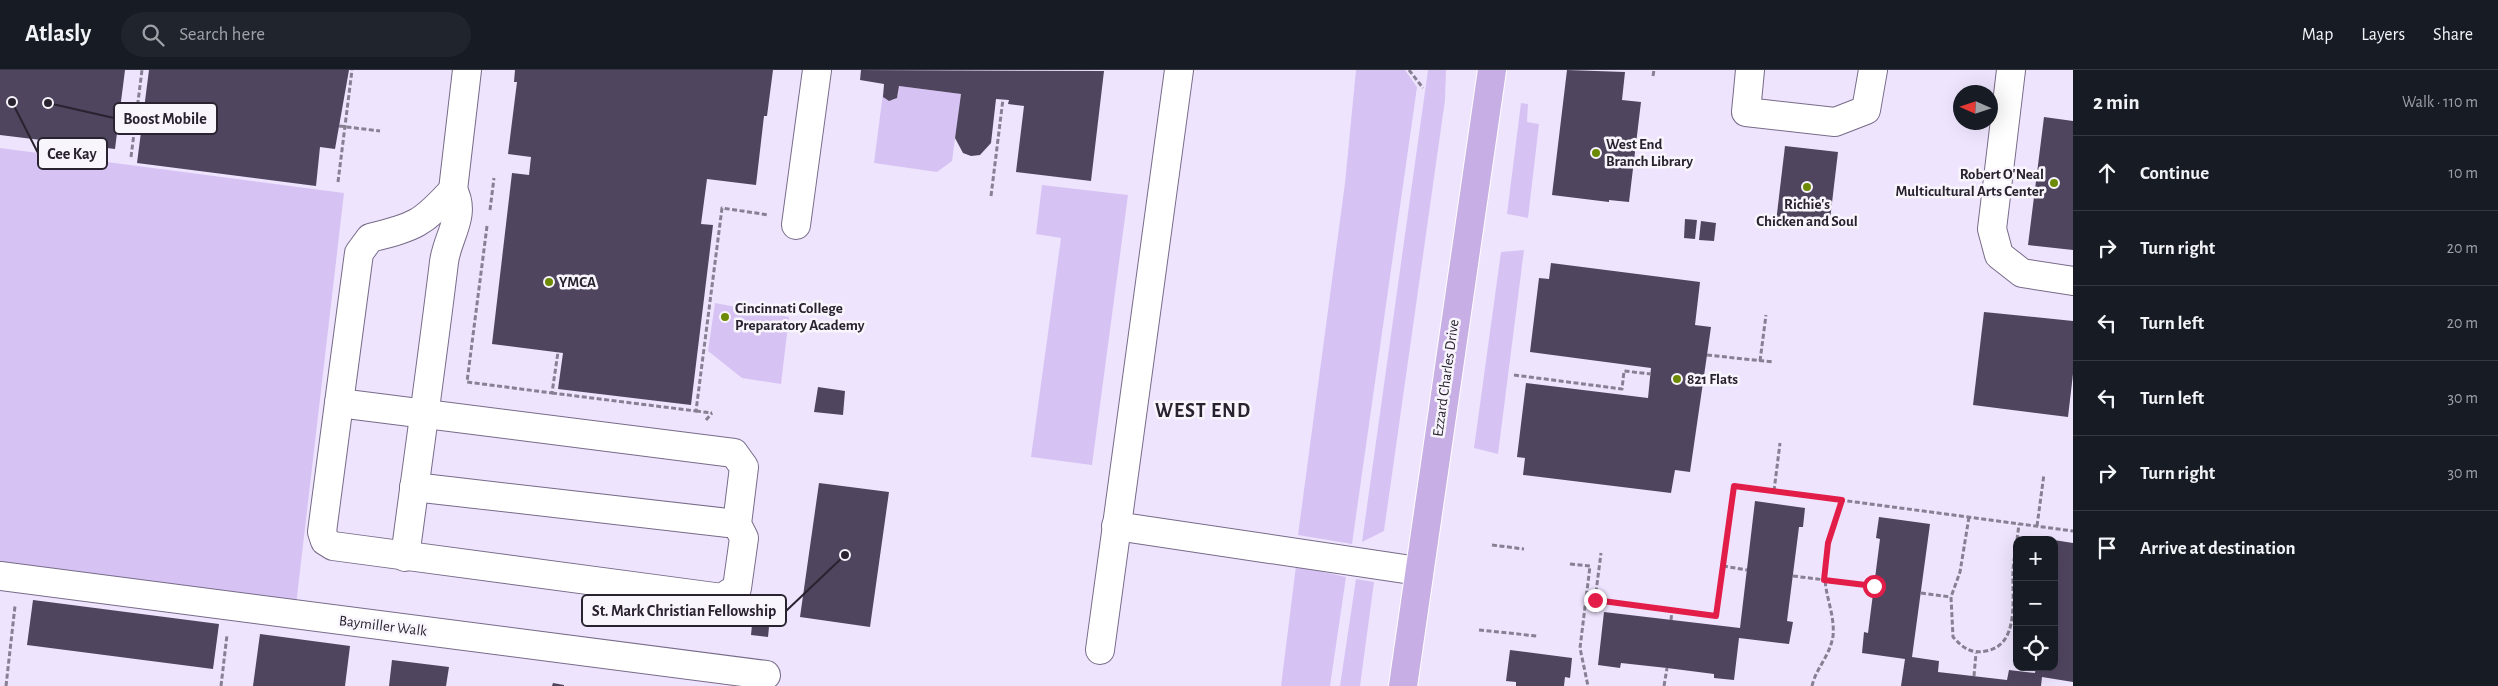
<!DOCTYPE html>
<meta charset="utf-8">
<style>
body{margin:0;font-family:"Alegreya Sans",sans-serif;background:#20242c;color:#f1f3f6}
.controls{position:absolute;right:15px;bottom:15px;display:grid;overflow:hidden;border-radius:10px;box-shadow:0 5px 20px #0002}
.controls button{width:45px;height:45px;display:grid;place-items:center;padding:0;border:0;border-bottom:1px solid #363941;background:#171b24;color:#f1f3f6;font:25px sans-serif}
.compass{position:absolute;left:1953px;top:15px;width:45px;height:45px;border-radius:50%;background:#171b24;box-shadow:0 5px 20px #0002;rotate:273deg}
.stop{position:absolute;width:15px;height:15px;margin:-11px;border:4px solid #e11d48;border-radius:50%;background:#fff}
.stop.end{background:#e11d48;border-color:#fff;box-shadow:0 1px 5px #0008}
.list{margin:0;padding:0;list-style:none}
h2{display:flex;justify-content:space-between;align-items:center;height:65px;margin:0;padding:0 20px;font-size:21px}
h2 small{font-size:16px;font-weight:400;color:#9ea1a6}
.list li{display:grid;grid-template-columns:32px 1fr auto;gap:15px;align-items:center;box-sizing:border-box;height:75px;padding:0 20px;border-top:1px solid #363941}
.list b{display:block;font-size:19px;white-space:nowrap}
.list em{font-size:16px;font-style:normal;color:#9ea1a6}
.icon{flex:none;width:28px;height:28px;fill:none;stroke:currentColor;stroke-width:2;stroke-linecap:round;stroke-linejoin:round}
.map{position:relative;flex:none;width:2073px;height:616px;overflow:hidden}
header{display:flex;align-items:center;gap:30px;box-sizing:border-box;height:70px;padding:0 25px;background:#171b24;border-bottom:1px solid #363941}
header strong{font-size:24px}
nav{display:flex;gap:28px;margin-inline-start:auto;font-size:18px}
.search{width:350px;height:45px;background:#20242c;display:flex;align-items:center;gap:12px;box-sizing:border-box;padding:0 18px;border-radius:28px;color:#9ea1a6;font-size:19px}
main{display:flex}
aside{flex:1;background:#171b24}
.map>svg:first-child{display:block}
</style>
<header>
<strong>Atlasly</strong>
<div class="search"><svg class="icon" aria-label="search" viewBox="0 0 24 24"><circle cx="10" cy="10" r="6"/><path d="M15 15l6 6"/></svg>Search here</div>
<nav><a>Map</a><a>Layers</a><a>Share</a></nav>
</header>
<main>
<div class="map">
<svg width="2073" height="616" viewBox="0 0 2073 616">
<rect width="100%" height="100%" fill="#eee4fe"/>
<g fill="#d6c3f3">
<polygon points="1356,0 1405,0 1417,17 1352,474 1298,465 1345,113"/>
<polygon points="1428,0 1446,0 1445,30 1384,461 1362,472"/>
<polygon points="899,16 961,24 952,91 937,102 874,93 883,23 885,29 894,30 898,25"/>
<polygon points="1521,33 1528,34 1527,52 1539,54 1528,148 1507,144"/>
<polygon points="0,78 344,123 295,544 0,506"/>
<polygon points="1042,115 1128,125 1092,395 1031,387 1061,168 1036,164"/>
<polygon points="1524,180 1498,384 1474,378 1501,182"/>
<polygon points="715,233 789,247 781,314 742,308 708,281"/>
<polygon points="1296,496 1346,507 1330,616 1281,616"/>
<polygon points="1356,509 1374,512 1360,616 1340,616"/>
</g>
<g fill="#50455f">
<polygon points="0,0 125,0 115,79 0,65"/>
<polygon points="149,0 349,0 335,79 320,77 316,116 137,93"/>
<polygon points="515,0 773,0 767,46 764,46 756,115 707,109 701,154 713,155 691,335 558,319 563,283 492,274 512,103 529,105 531,87 508,84 517,12 514,12"/>
<polygon points="861,0 1104,1 1091,111 1016,102 1024,36 1008,34 1009,30 996,29 991,73 980,85 971,86 963,83 955,68 961,24 899,16 897,28 889,31 883,27 884,14 860,10"/>
<polygon points="1567,0 1625,2 1622,30 1641,32 1629,132 1609,130 1609,132 1552,125"/>
<polygon points="2044,47 2073,51 2073,180 2028,175"/>
<polygon points="1785,76 1838,82 1829,158 1776,152"/>
<polygon points="1685,149 1697,150 1695,169 1684,168"/>
<polygon points="1701,151 1716,153 1714,171 1699,170"/>
<polygon points="1551,193 1700,212 1695,255 1711,257 1707,285 1690,402 1675,400 1671,423 1523,405 1525,388 1517,387 1526,313 1648,328 1651,298 1530,282 1539,208 1549,209"/>
<polygon points="1984,242 2073,251 2073,304 2068,347 1973,335"/>
<polygon points="818,317 845,321 843,345 814,342"/>
<polygon points="819,413 889,422 870,557 800,547"/>
<polygon points="1755,431 1805,438 1803,457 1799,457 1787,551 1793,552 1789,574 1739,568 1734,610 1714,608 1714,604 1667,598 1621,593 1620,598 1598,595 1604,542 1740,558"/>
<polygon points="1879,447 1930,454 1912,587 1939,591 1938,602 2007,610 2009,600 2035,603 2036,597 2054,597 2054,470 2073,473 2073,612 2042,607 2041,616 1901,616 1905,589 1862,583 1864,562 1868,563 1880,469 1876,468"/>
<polygon points="33,530 219,554 213,599 27,575"/>
<polygon points="754,535 771,537 768,567 751,565"/>
<polygon points="260,564 350,576 345,616 253,616"/>
<polygon points="1510,580 1572,588 1570,608 1565,607 1564,616 1516,616 1516,612 1506,611"/>
<polygon points="392,590 449,597 446,616 389,616"/>
<polygon points="553,613 564,615 564,616 552,616"/>
</g>
<g fill="none" stroke-linecap="round" stroke-linejoin="round">
<defs>
<g id="minor">
<polyline points="1750,0 1746,42 1835,52 1866,40 1873,0"/>
<polyline points="2011,0 1992,159 1999,185 2022,203 2073,211"/>
<polyline points="453,120 467,0"/>
<polyline points="796,155 817,0"/>
<polygon points="339,333 734,383 744,397 737,454 744,468 737,518 722,528 333,476 325,471 322,462"/>
<path d="M339 333 359 183 370 168C416 156 421 155 453 120"/>
<polyline points="414,417 737,454"/>
<polyline points="1116,456 1418,501"/>
<path d="M405 487C418 389 432 291 444 192 447 167 467 145 453 120"/>
<polyline points="0,506 766,605"/>
<polyline points="1100,580 1179,0"/>
</g>
<polyline id="major" points="1403,616 1492,0"/>
</defs>
<use href="#minor" stroke="#776b88" stroke-width="30"/>
<use href="#major" stroke="#fff" stroke-width="30"/>
<g stroke="#878092" stroke-width="3" stroke-dasharray="5 2.5" stroke-linecap="butt">
<polyline points="1409,0 1423,18"/>
<polyline points="1653,6 1654,0"/>
<polyline points="339,56 380,61"/>
<polyline points="131,87 142,0"/>
<polyline points="338,112 352,0"/>
<polyline points="991,126 1003,29"/>
<polyline points="490,140 494,108"/>
<polyline points="487,156 467,312 552,323 558,282"/>
<polyline points="1707,285 1773,292"/>
<polyline points="1760,291 1766,245"/>
<polyline points="1514,305 1622,319 1624,301 1651,304"/>
<polyline points="552,323 696,341 722,138 769,145"/>
<polyline points="696,341 712,343"/>
<polyline points="706,350 712,343"/>
<polyline points="1774,421 1780,373"/>
<path d="M1969 447 1960 502 1951 527 1953 567C1963 578 1971 584 1986 581 2020 575 2012 528 2013 504 2013 494 2015 483 2017 473"/>
<polyline points="2037,456 2044,404"/>
<polyline points="2017,470 2019,454"/>
<polyline points="1492,475 1524,479"/>
<polyline points="1570,494 1590,496 1580,578 1588,616"/>
<polyline points="1723,496 1747,500"/>
<polyline points="1793,506 1874,516"/>
<polyline points="1921,523 1951,527"/>
<polyline points="1587,528 1716,546 1735,416 2073,461"/>
<polyline points="1595,530 1601,483"/>
<polyline points="1671,550 1672,540"/>
<polyline points="1479,560 1537,566"/>
<polyline points="1974,606 1976,583"/>
<polyline points="6,616 15,536"/>
<polyline points="221,616 227,565"/>
<polyline points="1664,616 1667,598"/>
<path d="M1812 616C1816 598 1830 586 1833 566 1835 546 1826 528 1825 509 1823 483 1833 455 1842 430"/>
</g>
<use href="#minor" stroke="#fff" stroke-width="28"/>
<use href="#major" stroke="#c7aee5" stroke-width="28"/>
</g>
<g fill="none" stroke-linecap="round" stroke-linejoin="round">
<polyline stroke="#e11d48" stroke-width="6" points="1595,530 1716,546 1734,416 1842,430 1828,473 1824,510 1874,516"/>
</g>
<g fill="#6c8a03" stroke="#f8f5fc" stroke-width="2">
<circle cx="1596" cy="83" r="5"/>
<circle cx="2054" cy="113" r="5"/>
<circle cx="1807" cy="117" r="5"/>
<circle cx="549" cy="212" r="5"/>
<circle cx="725" cy="247" r="5"/>
<circle cx="1677" cy="309" r="5"/>
</g>
<g text-anchor="middle" dominant-baseline="central" stroke-width="5" stroke-linejoin="round" paint-order="stroke">
<g font-size="15" font-weight="bold" fill="#28232f" stroke="#f8f5fc" text-anchor="start">
<text x="1606" y="74">West End<tspan x="1606" dy="17">Branch Library</tspan></text>
<text x="2044" y="104" text-anchor="end">Robert O'Neal<tspan x="2044" dy="17">Multicultural Arts Center</tspan></text>
<text x="1807" y="134" text-anchor="middle">Richie's<tspan x="1807" dy="17">Chicken and Soul</tspan></text>
<text x="559" y="212">YMCA</text>
<text x="735" y="238">Cincinnati College<tspan x="735" dy="17">Preparatory Academy</tspan></text>
<text x="1687" y="309">821 Flats</text>
</g>
<g font-size="15" fill="#28232f" stroke="#f8f5fc">
<text transform="translate(1446 308) rotate(-82)">Ezzard Charles Drive</text>
<text transform="translate(383 556) rotate(7)">Baymiller Walk</text>
</g>
<g font-size="20" font-weight="bold" letter-spacing="1" fill="#28232f" stroke="#f8f5fc">
<text x="1203" y="341">WEST END</text>
</g>
</g>
<path fill="none" stroke="#28232f" stroke-width="2" d="M48 33L114 48M12 32L38 83M845 485L786 541"/>
<g fill="#28232f" stroke="#f8f5fc" stroke-width="2">
<circle cx="48" cy="33" r="5"/>
<circle cx="12" cy="32" r="5"/>
<circle cx="845" cy="485" r="5"/>
</g>
<g fill="#f8f5fc" stroke="#28232f" stroke-width="2">
<rect x="114" y="33" width="103" height="31" rx="5"/>
<rect x="38" y="68" width="69" height="31" rx="5"/>
<rect x="582" y="525" width="204" height="31" rx="5"/>
</g>
<g font-size="16" text-anchor="middle" font-weight="bold" fill="#28232f">
<text x="165" y="54">Boost Mobile</text>
<text x="72" y="89">Cee Kay</text>
<text x="684" y="546">St. Mark Christian Fellowship</text>
</g>
</svg>
<div class="controls">
<button>+</button>
<button>−</button>
<button><svg class="icon" aria-label="locate" viewBox="0 0 24 24"><circle cx="12" cy="12" r="6"/><path d="M12 2v4M12 18v4M2 12h4M18 12h4"/></svg></button>
</div>
<svg class="compass" viewBox="-18 -18 36 36"><path d="M0-13l5 13h-10z" fill="#e53935"/><path d="M0 13l5-13h-10z" fill="#9ea1a6"/></svg>
<div class="stop" style="left:1874px;top:516px"></div>
<div class="stop end" style="left:1595px;top:530px"></div>
</div>
<aside>
<h2>2 min<small>Walk · 110 m</small></h2>
<ul class="list">
<li><svg class="icon" aria-label="ahead" viewBox="0 0 24 24"><path d="M12 20V5M6 11l6-6 6 6"/></svg><div><b>Continue</b></div><em>10 m</em></li>
<li><svg class="icon" aria-label="right" viewBox="0 0 24 24"><path d="M7 20v-9h11M14 6l5 5-5 5"/></svg><div><b>Turn right</b></div><em>20 m</em></li>
<li><svg class="icon" aria-label="left" viewBox="0 0 24 24"><path d="M17 20v-9H6M10 6l-5 5 5 5"/></svg><div><b>Turn left</b></div><em>20 m</em></li>
<li><svg class="icon" aria-label="left" viewBox="0 0 24 24"><path d="M17 20v-9H6M10 6l-5 5 5 5"/></svg><div><b>Turn left</b></div><em>30 m</em></li>
<li><svg class="icon" aria-label="right" viewBox="0 0 24 24"><path d="M7 20v-9h11M14 6l5 5-5 5"/></svg><div><b>Turn right</b></div><em>30 m</em></li>
<li><svg class="icon" aria-label="arrive" viewBox="0 0 24 24"><path d="M6 21V4h12l-3 4 3 4H6"/></svg><div><b>Arrive at destination</b></div></li>
</ul>
</aside>
</main>
